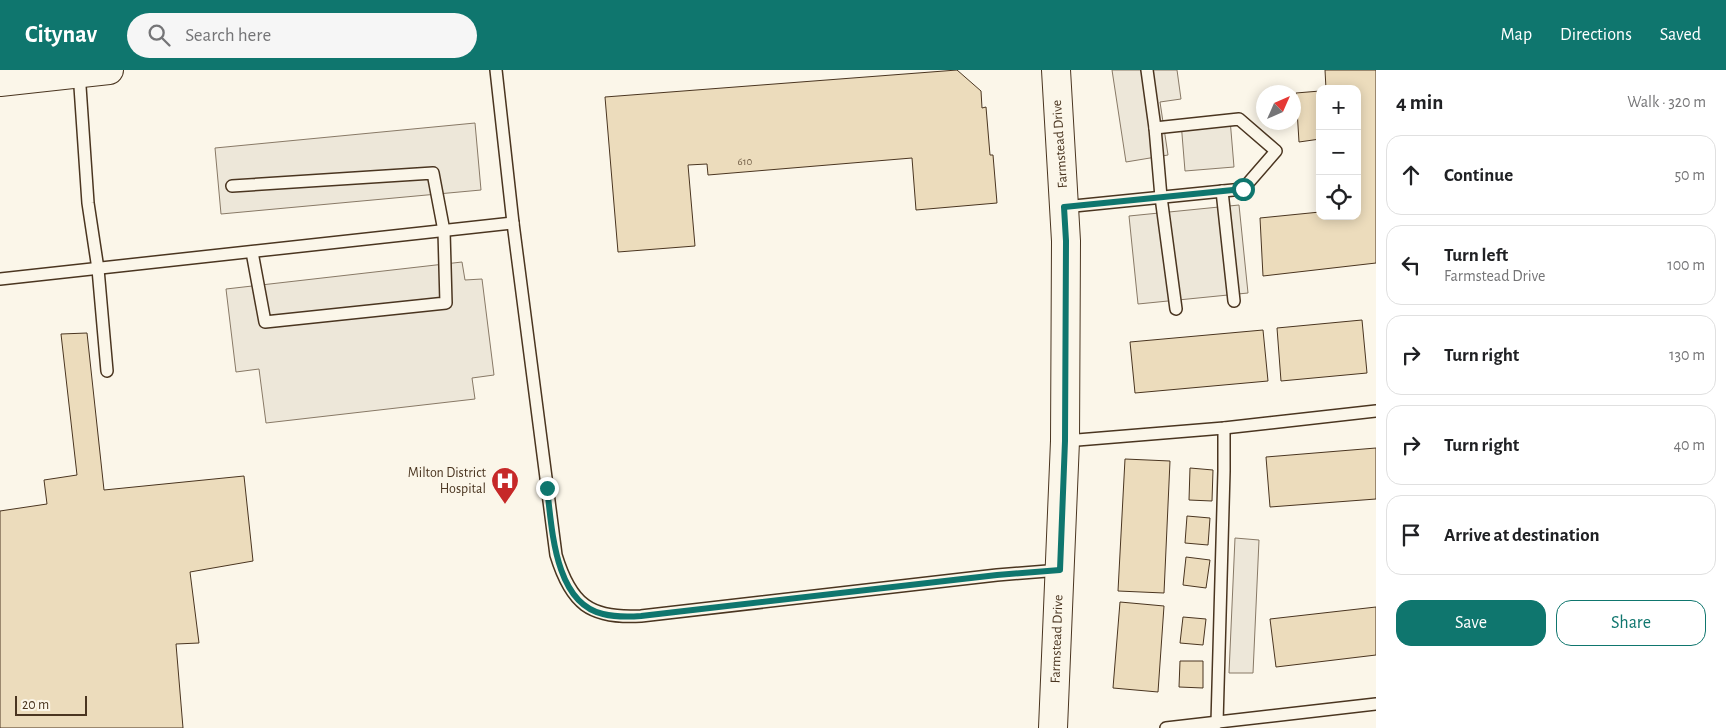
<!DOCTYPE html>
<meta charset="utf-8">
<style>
body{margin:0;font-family:"Alegreya Sans",sans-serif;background:#f6f6f6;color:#202124}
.controls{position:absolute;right:15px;top:15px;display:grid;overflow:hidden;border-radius:10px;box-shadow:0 2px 12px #0003}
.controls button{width:45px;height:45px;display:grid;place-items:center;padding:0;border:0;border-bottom:1px solid #e0e0e0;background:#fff;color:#202124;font:25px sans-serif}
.compass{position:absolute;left:1256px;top:15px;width:45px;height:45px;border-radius:50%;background:#fff;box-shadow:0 2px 12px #0003;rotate:45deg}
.scale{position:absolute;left:15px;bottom:12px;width:72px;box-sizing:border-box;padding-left:5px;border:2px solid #4a3520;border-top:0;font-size:14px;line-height:18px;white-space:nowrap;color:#4a3520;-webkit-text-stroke:4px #fbf6e9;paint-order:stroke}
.stop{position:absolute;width:15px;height:15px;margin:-11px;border:4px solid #0f766e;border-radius:50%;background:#fff}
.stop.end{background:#0f766e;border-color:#fff;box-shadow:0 1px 5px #0008}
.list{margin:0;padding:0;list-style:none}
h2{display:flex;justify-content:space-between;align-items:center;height:65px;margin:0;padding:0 20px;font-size:21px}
h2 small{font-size:16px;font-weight:400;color:#757577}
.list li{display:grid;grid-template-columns:32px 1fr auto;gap:15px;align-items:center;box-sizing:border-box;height:80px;margin:0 10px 10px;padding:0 10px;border:1px solid #e0e0e0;border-radius:15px}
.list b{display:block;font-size:19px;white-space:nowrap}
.list p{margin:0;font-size:16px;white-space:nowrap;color:#757577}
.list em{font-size:16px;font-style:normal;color:#757577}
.actions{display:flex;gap:10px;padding:15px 20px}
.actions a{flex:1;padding:11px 0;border:1px solid #0f766e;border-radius:15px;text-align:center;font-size:18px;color:#0f766e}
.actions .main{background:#0f766e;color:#fff}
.icon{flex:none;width:28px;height:28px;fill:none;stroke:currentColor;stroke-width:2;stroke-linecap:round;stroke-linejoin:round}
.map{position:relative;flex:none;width:1376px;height:658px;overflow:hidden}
header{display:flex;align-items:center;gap:30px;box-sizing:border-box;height:70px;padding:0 25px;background:#0f766e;color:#fff}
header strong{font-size:24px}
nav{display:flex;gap:28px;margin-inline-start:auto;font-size:18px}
.search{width:350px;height:45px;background:#f6f6f6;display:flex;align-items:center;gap:12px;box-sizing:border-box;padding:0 18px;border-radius:28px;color:#757577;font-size:19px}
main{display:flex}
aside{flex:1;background:#fff}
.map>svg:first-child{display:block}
</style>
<header>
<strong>Citynav</strong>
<div class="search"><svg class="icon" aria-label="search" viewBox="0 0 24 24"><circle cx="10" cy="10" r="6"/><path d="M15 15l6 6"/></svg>Search here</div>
<nav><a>Map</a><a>Directions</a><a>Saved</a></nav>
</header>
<main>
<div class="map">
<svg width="1376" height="658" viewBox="0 0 1376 658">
<rect width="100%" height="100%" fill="#fbf6e9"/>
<g fill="#ede7d9" stroke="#887966">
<polygon points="1112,0 1177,0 1181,29 1160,32 1168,85 1126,92"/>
<polygon points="1230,49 1234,97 1185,101 1181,52"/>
<polygon points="475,53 481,120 221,144 215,78"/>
<polygon points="1239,135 1248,223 1138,234 1129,146"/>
<polygon points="462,192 465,210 482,209 494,305 472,308 475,329 266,353 259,299 236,302 226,219"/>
<polygon points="1235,468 1259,470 1253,603 1229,603"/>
</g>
<g fill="#ecdcbc" stroke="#4a3520">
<polygon points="957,0 981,21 982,38 986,37 990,85 993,85 997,133 916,140 912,88 708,105 707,94 688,95 695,176 618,182 605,27"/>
<polygon points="1325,0 1376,0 1376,193 1263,206 1260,148 1320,142 1320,146 1357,146 1357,19 1326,19"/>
<polygon points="1320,21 1320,69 1299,72 1296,23"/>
<polygon points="1362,250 1367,303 1281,311 1277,258"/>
<polygon points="1263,260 1268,311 1135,323 1130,272"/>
<polygon points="87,263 104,420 244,406 253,491 190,502 199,573 176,574 183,658 0,658 0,441 47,434 44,410 77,405 61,264"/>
<polygon points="1376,378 1376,429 1270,437 1266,387"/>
<polygon points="1125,389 1170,391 1164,523 1118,521"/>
<polygon points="1190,398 1213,400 1212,431 1189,430"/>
<polygon points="1187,446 1210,448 1208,475 1185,473"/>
<polygon points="1186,487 1210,490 1206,518 1183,515"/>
<polygon points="1120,532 1164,536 1158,622 1113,618"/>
<polygon points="1376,537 1376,585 1276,597 1270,549"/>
<polygon points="1183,547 1206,549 1203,575 1180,573"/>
<polygon points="1180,591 1203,591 1203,618 1179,617"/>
</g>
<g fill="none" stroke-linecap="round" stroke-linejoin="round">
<defs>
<g id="service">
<path d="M496 0 513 153 556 485C571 534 590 549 641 546L997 505 1060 500"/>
<polyline points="79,2 88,133 98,199 107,301"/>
<polyline points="1155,58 1161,127 1176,239"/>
<polyline points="232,116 433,103 444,161 446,233 265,252 252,182"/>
<polyline points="1222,121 1234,231"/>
<polyline points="1064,137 1243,119 1276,81 1239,49 1155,58 1147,0"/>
<polyline points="0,209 513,153"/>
<polyline points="1065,371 1224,358 1376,341"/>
<polyline points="1217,653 1224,401 1224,358"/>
<polyline points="1166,658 1376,634"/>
</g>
<polyline id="tertiary" points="1053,658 1065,371 1066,171 1056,0"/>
<polyline id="secondary" points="0,12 109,0"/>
</defs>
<use href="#service" stroke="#4a3520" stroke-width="14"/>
<use href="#tertiary" stroke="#4a3520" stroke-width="30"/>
<use href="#secondary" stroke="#4a3520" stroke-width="30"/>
<use href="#service" stroke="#fbf6e9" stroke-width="11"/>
<use href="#tertiary" stroke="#fbf6e9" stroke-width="28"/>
<use href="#secondary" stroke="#fbf6e9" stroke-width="28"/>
</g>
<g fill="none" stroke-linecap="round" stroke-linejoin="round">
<path stroke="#0f766e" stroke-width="6" d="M547 418C552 457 554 533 603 544 615 547 628 547 641 546L997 505 1060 500 1065 371 1066 171 1064 137 1243 119"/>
</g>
<defs>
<symbol id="hospital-pin" viewBox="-11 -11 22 30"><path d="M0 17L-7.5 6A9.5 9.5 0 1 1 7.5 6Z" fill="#c62828" stroke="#fbf6e9"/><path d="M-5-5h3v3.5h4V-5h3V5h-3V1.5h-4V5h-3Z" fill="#fff"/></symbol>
</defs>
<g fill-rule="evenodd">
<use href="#hospital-pin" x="489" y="395" width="32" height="43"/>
</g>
<g text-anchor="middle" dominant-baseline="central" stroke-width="4" stroke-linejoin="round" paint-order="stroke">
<g font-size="11" fill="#725f47">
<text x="745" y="91">610</text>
</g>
<g font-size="14" fill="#4a3520" stroke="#fbf6e9">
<text transform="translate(1060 74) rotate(-94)">Farmstead Drive</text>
<text transform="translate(1057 569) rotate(-88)">Farmstead Drive</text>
</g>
<g font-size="14" fill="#4a3520" stroke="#fbf6e9" text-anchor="end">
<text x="486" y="403">Milton District<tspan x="486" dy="16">Hospital</tspan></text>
</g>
</g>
</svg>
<div class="controls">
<button>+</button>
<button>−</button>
<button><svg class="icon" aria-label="locate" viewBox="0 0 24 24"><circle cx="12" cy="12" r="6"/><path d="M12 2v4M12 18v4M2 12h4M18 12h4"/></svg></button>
</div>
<svg class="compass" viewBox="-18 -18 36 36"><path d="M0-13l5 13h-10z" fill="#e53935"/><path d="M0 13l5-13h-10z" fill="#757577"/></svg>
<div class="scale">20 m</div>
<div class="stop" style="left:1243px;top:119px"></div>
<div class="stop end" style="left:547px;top:418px"></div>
</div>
<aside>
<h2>4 min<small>Walk · 320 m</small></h2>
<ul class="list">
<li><svg class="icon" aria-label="ahead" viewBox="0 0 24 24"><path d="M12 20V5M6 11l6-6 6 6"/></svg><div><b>Continue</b></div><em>50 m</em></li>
<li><svg class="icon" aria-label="left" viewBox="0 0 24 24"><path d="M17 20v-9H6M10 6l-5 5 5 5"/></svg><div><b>Turn left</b><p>Farmstead Drive</p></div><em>100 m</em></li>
<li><svg class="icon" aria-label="right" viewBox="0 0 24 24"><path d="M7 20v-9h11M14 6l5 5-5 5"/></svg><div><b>Turn right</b></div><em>130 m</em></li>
<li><svg class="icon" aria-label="right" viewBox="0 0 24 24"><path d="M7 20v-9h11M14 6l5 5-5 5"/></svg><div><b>Turn right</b></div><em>40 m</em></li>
<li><svg class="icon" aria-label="arrive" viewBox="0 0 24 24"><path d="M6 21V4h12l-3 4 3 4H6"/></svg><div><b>Arrive at destination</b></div></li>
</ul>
<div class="actions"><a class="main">Save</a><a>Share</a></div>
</aside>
</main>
